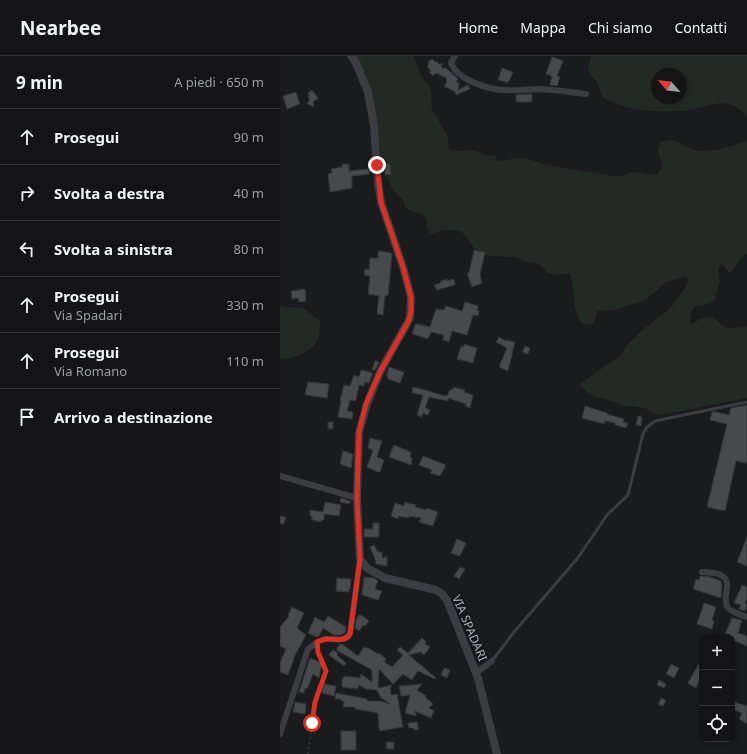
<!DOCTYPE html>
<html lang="it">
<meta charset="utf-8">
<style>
body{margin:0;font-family:"Noto Sans",sans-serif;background:#1d1d1f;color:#f1f3f6}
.controls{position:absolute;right:12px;bottom:12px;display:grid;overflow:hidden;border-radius:8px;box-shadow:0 2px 6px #0003}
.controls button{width:36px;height:36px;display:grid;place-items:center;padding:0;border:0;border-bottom:1px solid #333335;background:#141416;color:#f1f3f6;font:20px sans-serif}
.compass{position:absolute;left:371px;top:12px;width:36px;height:36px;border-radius:50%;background:#141416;box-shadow:0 2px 6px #0003;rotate:298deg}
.stop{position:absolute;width:12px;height:12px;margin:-9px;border:3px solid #d93025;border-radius:50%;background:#fff}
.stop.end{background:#d93025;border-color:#fff;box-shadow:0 1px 4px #0008}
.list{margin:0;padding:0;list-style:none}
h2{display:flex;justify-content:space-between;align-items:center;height:52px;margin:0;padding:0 16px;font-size:17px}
h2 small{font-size:13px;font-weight:400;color:#9d9ea1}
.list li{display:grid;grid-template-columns:26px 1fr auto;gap:12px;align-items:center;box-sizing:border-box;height:56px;padding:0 16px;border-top:1px solid #333335}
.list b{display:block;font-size:15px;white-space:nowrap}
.list p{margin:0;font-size:13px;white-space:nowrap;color:#9d9ea1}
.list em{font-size:13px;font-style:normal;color:#9d9ea1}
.icon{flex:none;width:22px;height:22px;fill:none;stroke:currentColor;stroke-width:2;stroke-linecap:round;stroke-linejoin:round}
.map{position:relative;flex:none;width:467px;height:698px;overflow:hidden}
header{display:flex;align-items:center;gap:24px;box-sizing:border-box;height:56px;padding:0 20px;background:#141416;border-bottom:1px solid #333335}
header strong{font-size:19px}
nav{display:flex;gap:22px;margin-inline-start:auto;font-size:14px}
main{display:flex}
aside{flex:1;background:#141416}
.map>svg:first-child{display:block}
</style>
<header>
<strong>Nearbee</strong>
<nav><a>Home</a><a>Mappa</a><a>Chi siamo</a><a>Contatti</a></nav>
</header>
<main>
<aside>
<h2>9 min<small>A piedi · 650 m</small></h2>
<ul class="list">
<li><svg class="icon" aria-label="ahead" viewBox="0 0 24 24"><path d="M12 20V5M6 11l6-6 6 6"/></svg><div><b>Prosegui</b></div><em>90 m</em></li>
<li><svg class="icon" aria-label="right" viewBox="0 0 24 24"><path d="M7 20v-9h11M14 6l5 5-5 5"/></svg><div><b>Svolta a destra</b></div><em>40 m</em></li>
<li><svg class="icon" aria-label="left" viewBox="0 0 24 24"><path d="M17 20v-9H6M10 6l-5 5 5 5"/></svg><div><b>Svolta a sinistra</b></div><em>80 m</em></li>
<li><svg class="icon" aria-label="ahead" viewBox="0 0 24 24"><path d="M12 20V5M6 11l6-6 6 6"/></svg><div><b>Prosegui</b><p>Via Spadari</p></div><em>330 m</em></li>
<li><svg class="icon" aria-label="ahead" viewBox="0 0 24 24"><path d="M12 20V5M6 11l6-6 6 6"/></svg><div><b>Prosegui</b><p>Via Romano</p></div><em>110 m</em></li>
<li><svg class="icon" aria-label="arrive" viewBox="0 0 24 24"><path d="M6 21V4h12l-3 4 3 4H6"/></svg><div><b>Arrivo a destinazione</b></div></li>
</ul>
</aside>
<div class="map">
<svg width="467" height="698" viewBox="0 0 467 698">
<rect width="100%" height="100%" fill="#1a1b1d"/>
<g fill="#222b23" fill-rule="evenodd">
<path d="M76 0H133L142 21 148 28 151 36 152 53 168 81 169 93 181 95 194 94 207 99 217 100 216 104 218 105 241 102 249 103 266 109 334 120H343L351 116 377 119 382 111 378 94 381 86C401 79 404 94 422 95 437 96 453 89 467 85V198C456 202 459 211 449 217L446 212 441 208 438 213 440 225 434 245 423 250 416 249 412 254 410 266 411 268C419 265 428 257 435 263 439 266 441 269 445 271 453 274 459 270 467 271V342L397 356 376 359 365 352 344 350 335 346 316 341 307 336 299 329 342 298 347 289 361 275 387 255 395 246 407 229 408 223 403 221 385 227 367 243 361 246 333 254 317 255 314 268C311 268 305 269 302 267 292 258 295 230 290 217 282 218 276 220 267 217L264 212 259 208 247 206 236 201 210 200 204 198 194 192 183 177 177 174H163L151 178 147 174 146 162C140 156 131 157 125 151L124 145 113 134 108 123 106 113 102 106 97 64 86 22Z"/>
<path d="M311 0H467V60C444 35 427 54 401 55 374 56 348 55 323 42L317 26 311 19 308 12ZM377 18H401V42H377Z"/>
<path d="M0 250 23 252 40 264C40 270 40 278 38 283 34 294 11 306 0 302Z"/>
</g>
<g fill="#47494d" stroke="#343539">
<polygon points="272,1 283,5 277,20 280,21 277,30 270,29 272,20 266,18"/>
<polygon points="152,3 155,6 156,5 160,9 162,7 163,8 161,10 164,13 165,11 178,23 176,26 179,27 178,34 188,29 190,33 176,39 175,36 164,30 167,25 166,24 167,22 156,17 153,20 149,16 151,15 147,10 149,8 148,6"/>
<polygon points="222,12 233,16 228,27 218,24"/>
<polygon points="32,34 38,42 33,46 34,51 27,48 30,43 28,41 29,40 28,37"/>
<polygon points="16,36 20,48 7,53 3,40"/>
<polygon points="252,38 252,46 236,46 236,39"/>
<polygon points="62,108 69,108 69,115 89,113 90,118 72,120 72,132 50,136 48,118 52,117 51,113 62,111"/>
<polygon points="104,108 110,108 111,118 105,119"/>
<polygon points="194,194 205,196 200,219 202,227 192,231 187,217 189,217"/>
<polygon points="100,195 111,197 112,198 108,239 105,240 103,259 97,258 99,240 88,238 90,220 84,219 85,213 89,214 90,202 98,202 98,196"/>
<polygon points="167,223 167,225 174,223 175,229 157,234 154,229 161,227 161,225"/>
<polygon points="25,233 26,245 19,246 18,242 12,243 11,235"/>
<polygon points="185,246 198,250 197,254 199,255 198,260 193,259 187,279 172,275 169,286 163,284 164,279 151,276 148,283 132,278 135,269 137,268 150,271 156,253 164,254 166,250 182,255"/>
<polygon points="219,281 226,285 226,284 235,286 228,315 219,311 227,292 216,286"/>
<polygon points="184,288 197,292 193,307 177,303 181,290 184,291"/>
<polygon points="245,290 250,292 248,298 242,296"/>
<polygon points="95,305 99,306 95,314 92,314"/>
<polygon points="109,311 124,316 120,327 108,323 107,318"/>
<polygon points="81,314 93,317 89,327 85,326 84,330 79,329 76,344 75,345 70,344 67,355 73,356 72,363 58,361 61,345 60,344 64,329 70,330 74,319 79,321"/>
<polygon points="28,326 49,328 47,342 26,339 25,338"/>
<polygon points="133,331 145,334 161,339 167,340 170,334 172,334 173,331 185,334 184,336 193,339 190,352 185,350 186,348 168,342 168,345 149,341 145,352 150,354 148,359 143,357 142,361 137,359 143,339 132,337"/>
<polygon points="467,349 467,407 456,405 445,455 427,451 447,368 430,364 432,356 436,356 449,359 451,352"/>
<polygon points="305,350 327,357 327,358 344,363 343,366 348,367 346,372 335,369 335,367 325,365 324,368 302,362"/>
<polygon points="358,360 362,361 361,370 356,369"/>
<rect x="48" y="366" width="5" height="7"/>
<polygon points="90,382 102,385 97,401 104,404 100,416 98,416 87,411 93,394 88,392"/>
<polygon points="114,389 131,396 130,401 132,402 131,409 109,401"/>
<polygon points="63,395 73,398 71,412 60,408"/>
<polygon points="143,400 166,409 160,420 150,417 152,414 139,409"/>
<polygon points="61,442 70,445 70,448 60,446"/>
<polygon points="45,446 61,449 59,460 44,458 44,464 41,464 41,466 32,464 32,460 30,460 30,454 43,456"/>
<polygon points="125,446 136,449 135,451 146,454 147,452 158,456 153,470 139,466 141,462 129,460 129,462 119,460 118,463 111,460 115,447 124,450"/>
<polygon points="0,460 6,461 4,468 0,467"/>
<polygon points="93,467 99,467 99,481 84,481 84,473 93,473"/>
<polygon points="467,481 467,510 457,506"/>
<polygon points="177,483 186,487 180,500 171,497"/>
<polygon points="94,489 98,496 102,496 102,502 107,501 107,510 96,508 95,503 90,491"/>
<polygon points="180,511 185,513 179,523 174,520"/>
<polygon points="420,520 430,521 441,525 442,529 441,542 413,533 416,523 419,524"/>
<polygon points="84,521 94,522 98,525 95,533 102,535 98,544 82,539"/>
<polygon points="57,522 71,523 70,533 69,533 69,536 56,535"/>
<polygon points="462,529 467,531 467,543 465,547 467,548 467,551 465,555 459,553 461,549 454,547"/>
<polygon points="424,547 436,551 432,564 434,565 432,573 417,568"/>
<polygon points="12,551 24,557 17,572 26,579 13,603 14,603 8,619 0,616 0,607 6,593 0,590 0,571 9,560 8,559"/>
<polygon points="79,559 83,560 89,565 85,570 83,569 79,575 75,572 76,564"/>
<polygon points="48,560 66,571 65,577 61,579 54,579 43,572 39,580 37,581 28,577 35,561 44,566"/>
<polygon points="452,562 462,564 458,577 467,580 467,590 452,584 452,581 444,580"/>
<polygon points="142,582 146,585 145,588 150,591 144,599 141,596 129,599 156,622 155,623 138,615 132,624 123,618 113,628 99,613 98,632 112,629 110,632 111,639 117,638 123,671 100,675 99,673 98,657 75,653 75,651 63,651 64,645 61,645 61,643 55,643 56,637 87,643 87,645 100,645 111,648 101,642 97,634 86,633 79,629 78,633 62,631 62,624 64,620 80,622 81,618 92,626 92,614 56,594 60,588 62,588 78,600 84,591 90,593 98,598 99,597 106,603 104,606 112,611 123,599 117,594 120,591 128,597"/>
<polygon points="53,594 58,597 57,599 66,607 64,610 49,599"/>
<polygon points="30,602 42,607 39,622 33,618 27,633 25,632 24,637 19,636"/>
<polygon points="422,602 422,626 420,629 418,627 416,632 408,627"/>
<polygon points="391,608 399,612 394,622 386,618"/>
<polygon points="164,612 170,614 167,622 161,619"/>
<polygon points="379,624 386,628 384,632 377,629"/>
<polygon points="44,628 56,630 54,640 42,637"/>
<polygon points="142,628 137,634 146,640 145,641 153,648 149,652 154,655 151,662 135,655 136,660 125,657 130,639 121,640 119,630"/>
<polygon points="381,642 386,644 383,650 378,648"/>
<polygon points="452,645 466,650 467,648 467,668 459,663 462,657 452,653"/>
<polygon points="15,646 26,648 25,658 13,656"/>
<polygon points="137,666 139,674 134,674 133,672 129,672 128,667"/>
<rect x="61" y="675" width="15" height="19"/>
<polygon points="106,686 114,686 114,693 107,693"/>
</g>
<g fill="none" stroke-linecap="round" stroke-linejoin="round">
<polyline stroke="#414449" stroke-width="1" stroke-dasharray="2 3" stroke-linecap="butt" points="28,698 35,646 46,615 38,593"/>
<polyline stroke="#3b3d42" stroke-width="3" points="212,605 234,576 297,503 327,459 348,439 363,378 367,371 375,365 467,346"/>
<g stroke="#3b3d42" stroke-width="6">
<path d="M175 0 171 7C177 24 209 34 226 34 237 35 249 33 260 33 275 34 291 36 306 38"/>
<polyline points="0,420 77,442"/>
<path d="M422 516C432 517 447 516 447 529 447 535 445 540 446 545 446 549 446 551 449 553 454 557 462 559 467 561"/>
<polyline points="196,617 212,605"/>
<path d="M0 678 28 593C33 589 39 584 45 583 54 582 64 587 70 578L80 503"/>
</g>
<polyline stroke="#3b3d42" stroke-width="8" points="71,0 76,7 88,36 94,70 98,126 101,146 123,211 131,241 130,262 100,316 87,348 79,376 77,442 80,503 87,512 105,522 156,534 162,538 167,544 198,622 217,698"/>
</g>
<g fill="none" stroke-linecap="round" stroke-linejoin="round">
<path stroke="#d93025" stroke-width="5" d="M32 667 35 646 46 615 38 596 37 586C39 585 43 584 46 583 55 582 64 587 70 578L80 503 77 442 79 376 86 348 100 316 128 266 131 256V241L123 211 101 146 97 109"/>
</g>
<g text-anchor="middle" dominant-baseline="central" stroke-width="4" stroke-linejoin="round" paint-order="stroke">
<g font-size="12" fill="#adb3bc" stroke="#151618">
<text transform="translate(190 572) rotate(67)">VIA SPADARI</text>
</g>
</g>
</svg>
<div class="controls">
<button>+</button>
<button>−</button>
<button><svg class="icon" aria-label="locate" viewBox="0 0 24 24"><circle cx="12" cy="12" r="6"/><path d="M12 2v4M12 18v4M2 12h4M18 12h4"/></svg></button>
</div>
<svg class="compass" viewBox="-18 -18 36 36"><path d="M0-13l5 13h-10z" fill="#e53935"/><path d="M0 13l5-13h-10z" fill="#9d9ea1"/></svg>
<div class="stop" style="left:32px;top:667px"></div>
<div class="stop end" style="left:97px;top:109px"></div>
</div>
</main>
